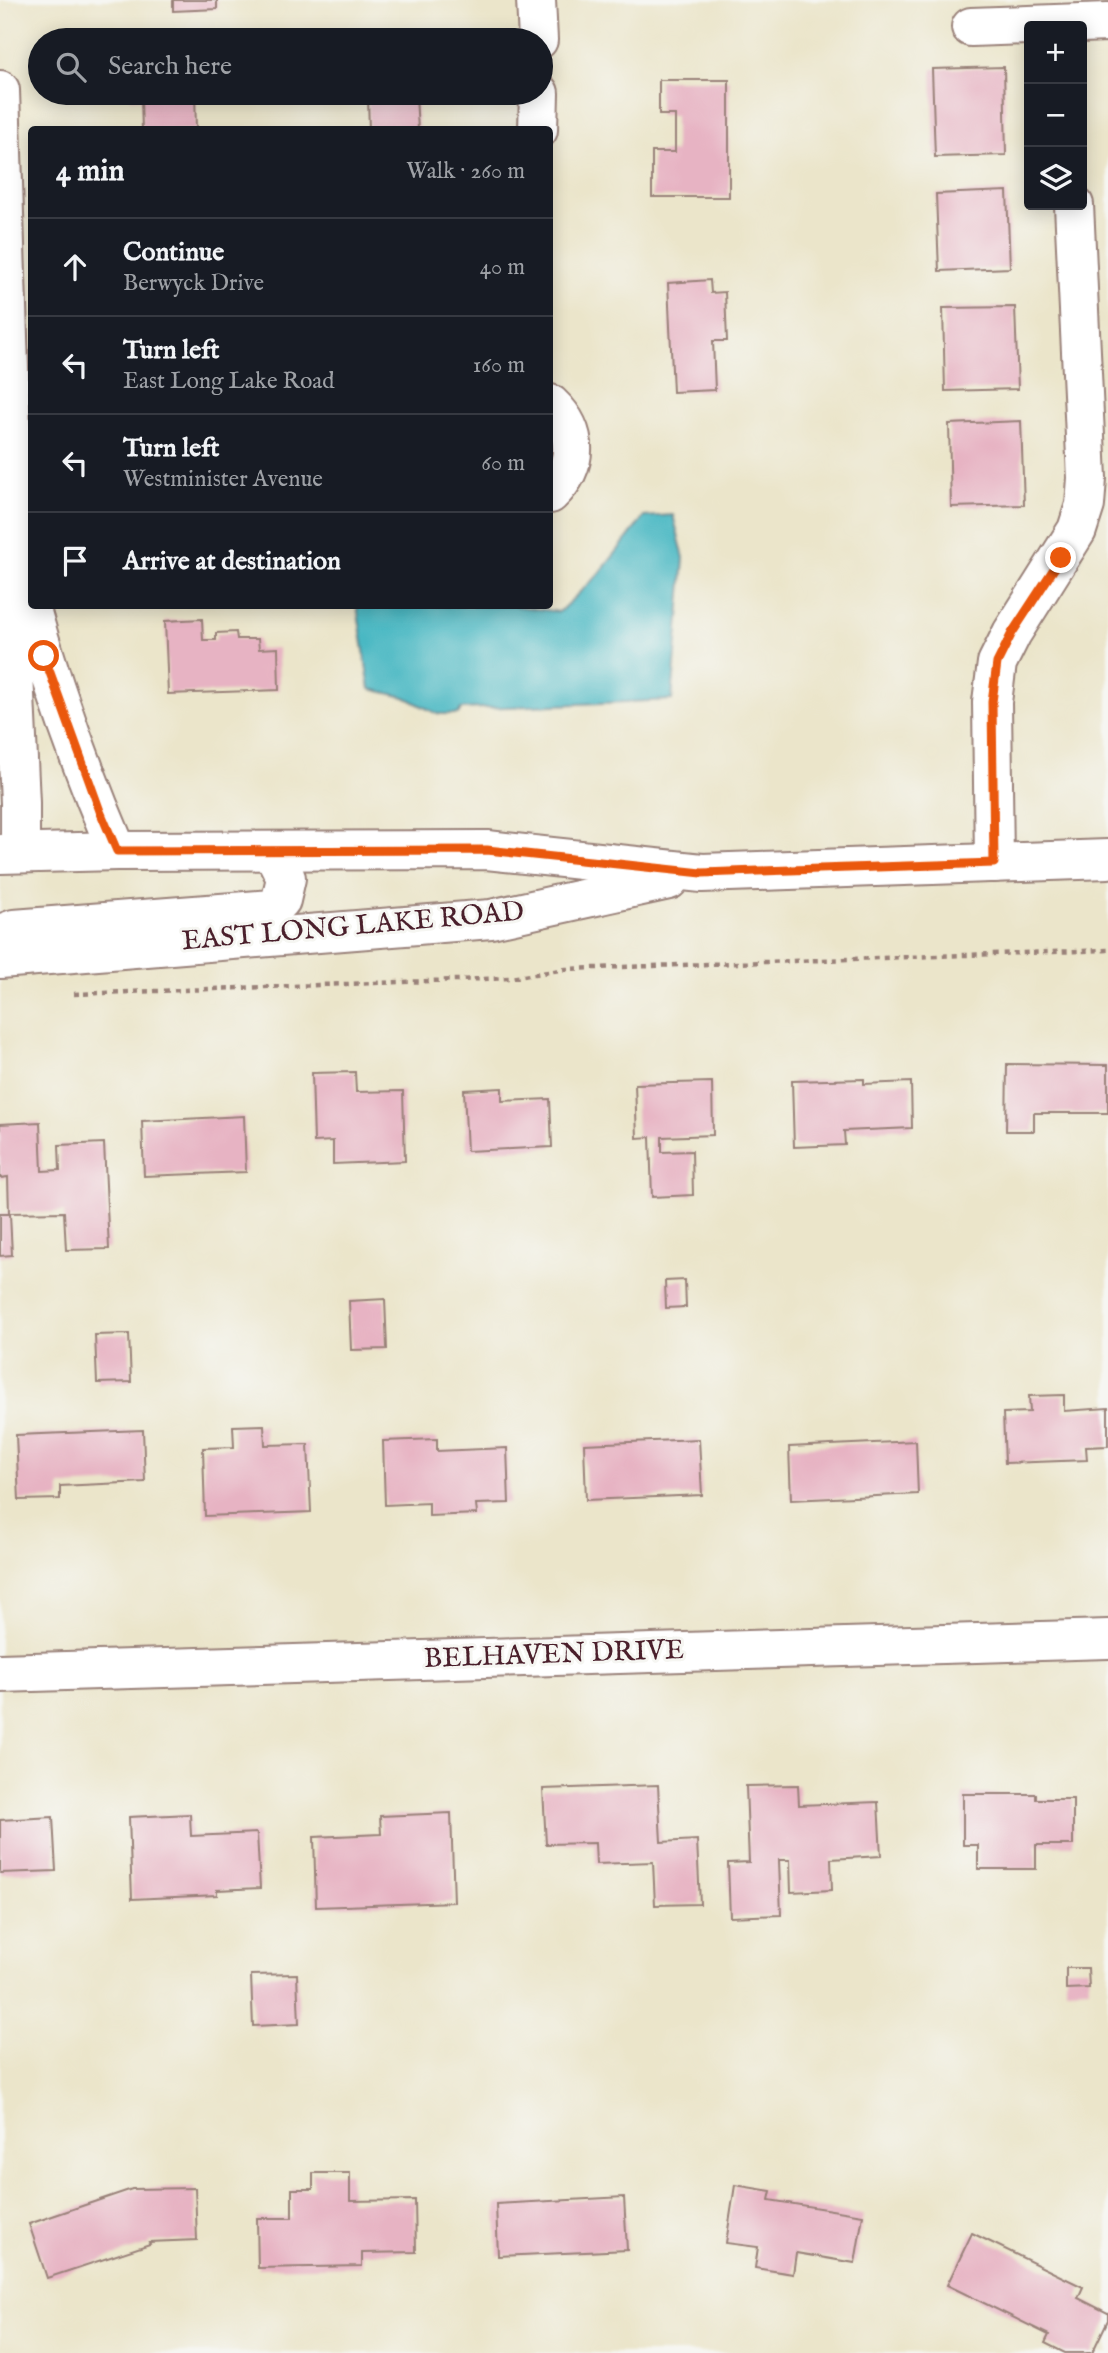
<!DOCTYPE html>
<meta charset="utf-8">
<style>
body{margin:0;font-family:"IM FELL English",serif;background:#20242c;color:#f1f3f6}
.controls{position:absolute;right:21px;top:21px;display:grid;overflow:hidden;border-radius:7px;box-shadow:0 4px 18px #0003}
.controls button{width:63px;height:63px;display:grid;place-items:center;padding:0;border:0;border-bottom:2px solid #363941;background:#171b24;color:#f1f3f6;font:35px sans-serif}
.stop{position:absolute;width:21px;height:21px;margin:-16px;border:5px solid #ea580c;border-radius:50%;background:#fff}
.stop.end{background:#ea580c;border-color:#fff;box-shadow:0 2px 7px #0008}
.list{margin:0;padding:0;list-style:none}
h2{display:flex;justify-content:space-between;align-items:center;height:91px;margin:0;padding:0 28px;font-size:30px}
h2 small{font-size:23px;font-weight:400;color:#9ea1a6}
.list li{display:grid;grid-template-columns:46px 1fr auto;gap:21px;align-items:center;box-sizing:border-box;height:98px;padding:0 28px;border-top:2px solid #363941}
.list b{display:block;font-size:26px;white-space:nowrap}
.list p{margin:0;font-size:23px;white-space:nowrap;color:#9ea1a6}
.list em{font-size:23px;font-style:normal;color:#9ea1a6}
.icon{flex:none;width:38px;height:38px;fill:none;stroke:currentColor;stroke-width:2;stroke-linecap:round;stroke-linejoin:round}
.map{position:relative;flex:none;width:1108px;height:2353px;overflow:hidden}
.search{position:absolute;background:#171b24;box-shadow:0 4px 18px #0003;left:28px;top:28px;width:525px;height:77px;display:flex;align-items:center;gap:18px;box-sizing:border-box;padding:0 24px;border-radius:38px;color:#9ea1a6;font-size:26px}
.panel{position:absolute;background:#171b24;box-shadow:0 4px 18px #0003;left:28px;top:126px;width:525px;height:483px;border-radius:7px}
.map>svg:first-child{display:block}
</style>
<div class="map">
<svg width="1108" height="2353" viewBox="0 0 1108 2353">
<rect width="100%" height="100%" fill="#f6f6f2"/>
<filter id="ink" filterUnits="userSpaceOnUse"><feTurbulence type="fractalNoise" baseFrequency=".0143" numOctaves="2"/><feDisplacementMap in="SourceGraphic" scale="14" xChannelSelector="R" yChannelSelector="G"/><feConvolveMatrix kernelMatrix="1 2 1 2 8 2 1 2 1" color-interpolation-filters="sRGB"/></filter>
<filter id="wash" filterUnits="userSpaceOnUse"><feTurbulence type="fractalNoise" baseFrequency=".00686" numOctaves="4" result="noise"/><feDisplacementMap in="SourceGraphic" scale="28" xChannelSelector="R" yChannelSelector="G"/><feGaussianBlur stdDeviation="1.57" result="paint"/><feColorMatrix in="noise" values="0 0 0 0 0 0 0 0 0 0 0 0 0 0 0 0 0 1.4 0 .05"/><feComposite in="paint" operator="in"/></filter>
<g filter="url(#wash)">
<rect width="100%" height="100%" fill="#ebe5ca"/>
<polygon fill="#4ab8c3" stroke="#4a6c77" stroke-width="2" points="673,515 684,558 672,700 461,709 458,714 437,714 405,697 370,689 357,606 516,606 559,612 600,573 644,517"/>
<g id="blocks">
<g fill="#e7b3c3">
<polygon points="173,0 217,0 217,9 173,11"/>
<polygon points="1004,67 1006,155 935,157 932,69"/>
<polygon points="659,80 729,80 729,197 652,197 652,152 675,152 675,115 659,115"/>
<polygon points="131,93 195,93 196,130 142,130 141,98 131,99"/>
<polygon points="363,93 426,93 427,95 416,96 418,130 369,130 368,97 363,97"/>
<polygon points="1007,191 1010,268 939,271 936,194"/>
<polygon points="710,280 711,293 725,292 727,341 713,341 715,390 673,392 668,283"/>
<polygon points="1015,307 1018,389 945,391 943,308"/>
<polygon points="1021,421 1024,505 951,507 949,424"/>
<polygon points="202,619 203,640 216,640 216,633 236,632 237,639 258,639 259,649 278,648 279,690 168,694 165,621"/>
<polygon points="1007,1064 1108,1065 1108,1113 1034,1113 1034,1131 1006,1131"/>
<polygon points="355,1072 356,1092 403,1091 405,1161 333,1164 333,1141 314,1142 312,1073"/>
<polygon points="864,1079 864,1084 911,1082 912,1128 844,1131 845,1145 794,1147 792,1081"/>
<polygon points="712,1082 713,1135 662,1137 662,1152 692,1151 693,1195 652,1197 650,1137 637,1138 635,1084"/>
<polygon points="502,1088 502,1101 550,1099 552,1147 467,1151 464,1090"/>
<polygon points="244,1116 246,1172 144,1176 142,1121"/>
<polygon points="40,1122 42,1171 60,1170 59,1145 104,1143 109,1249 66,1250 64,1212 9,1213 8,1177 0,1178 0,1124"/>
<polygon points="0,1214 10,1214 12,1255 0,1256"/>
<polygon points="685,1280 686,1307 666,1308 665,1281"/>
<polygon points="385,1299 387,1349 351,1350 349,1301"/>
<polygon points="129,1334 131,1382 97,1383 95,1335"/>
<polygon points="1064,1395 1064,1411 1108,1408 1108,1446 1086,1447 1087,1460 1005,1463 1003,1413 1030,1412 1029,1396"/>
<polygon points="264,1425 265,1445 308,1444 311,1512 205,1516 203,1448 234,1447 233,1426"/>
<polygon points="143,1430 145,1482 60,1486 60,1499 19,1500 16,1435"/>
<polygon points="437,1439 437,1451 507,1448 509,1503 476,1504 477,1514 429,1516 429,1503 385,1505 383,1441"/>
<polygon points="699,1439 702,1495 586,1500 584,1444"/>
<polygon points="916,1441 918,1494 791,1500 789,1447"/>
<polygon points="658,1785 661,1842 697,1840 700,1904 655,1905 653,1862 596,1864 595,1843 546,1844 543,1789"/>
<polygon points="798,1785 799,1805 878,1802 881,1856 831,1859 832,1890 791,1892 790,1860 779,1860 781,1915 730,1917 728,1863 749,1862 746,1786"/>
<polygon points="963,1794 1036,1794 1036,1799 1073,1799 1073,1845 1036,1845 1036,1869 978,1869 978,1845 963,1845"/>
<polygon points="451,1813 454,1902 316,1907 314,1837 381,1834 380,1816"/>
<polygon points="190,1814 191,1836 257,1833 260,1888 217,1890 217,1895 132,1899 129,1817"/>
<polygon points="53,1817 56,1871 0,1873 0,1820"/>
<polygon points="1066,1968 1088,1968 1089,1988 1066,1989"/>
<polygon points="297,1974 299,2024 253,2026 251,1975"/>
<polygon points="313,2173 350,2173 350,2201 415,2200 416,2252 362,2253 362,2266 258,2268 257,2218 292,2218 292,2189 313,2189"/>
<polygon points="735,2185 771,2191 769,2200 863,2215 855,2263 796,2253 793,2274 755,2268 758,2247 726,2243"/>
<polygon points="195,2188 197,2240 149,2242 150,2244 47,2278 29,2224 132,2189"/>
<polygon points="624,2197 627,2250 498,2256 496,2204"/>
<polygon points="972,2233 1083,2287 1078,2298 1108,2313 1108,2320 1092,2353 1065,2353 1045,2343 1049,2335 947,2285"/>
</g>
</g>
</g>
<g filter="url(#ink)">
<use href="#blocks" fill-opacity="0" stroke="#9a827a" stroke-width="2"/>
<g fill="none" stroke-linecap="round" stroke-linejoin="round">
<defs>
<g id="minor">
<polyline points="536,0 538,40"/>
<polyline points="971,27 1108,22"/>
<polyline points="0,90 15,552 12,630 20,803 20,853"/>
<polyline points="538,130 539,93"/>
<path d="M550 404C580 432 579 466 550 494"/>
<path d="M26 592C50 680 81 767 117 851"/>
<polyline points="994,863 992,702 997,663 1012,633 1077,530 1085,505 1087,478 1074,205"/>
<polyline points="0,1673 1108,1639"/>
</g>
<g id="secondary">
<polyline points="0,854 117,851 487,850 702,873 1108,859"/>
<polyline points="0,934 14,929 272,909 281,900 286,878 273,852"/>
<polyline points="0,959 491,919 669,880"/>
</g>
</defs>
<use href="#minor" stroke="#9a827a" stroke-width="42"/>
<use href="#secondary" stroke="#9a827a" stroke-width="42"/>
<polyline stroke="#9a827a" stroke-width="4.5" stroke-dasharray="5 5" stroke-linecap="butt" points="74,994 511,978 566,969 1108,950"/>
<use href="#minor" stroke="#fff" stroke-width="38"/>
<use href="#secondary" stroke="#fff" stroke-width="38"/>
</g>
</g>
<g fill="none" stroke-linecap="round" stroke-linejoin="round" filter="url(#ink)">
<polyline stroke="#ea580c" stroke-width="9" points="44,656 100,811 117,851 487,850 702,873 994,863 992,702 997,663 1012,633 1061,558"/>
</g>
<g text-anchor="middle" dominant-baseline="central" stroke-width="6" stroke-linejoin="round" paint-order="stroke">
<g font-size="28" fill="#4a1f2b" stroke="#f6f6f2">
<text transform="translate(353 927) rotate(-5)">EAST LONG LAKE ROAD</text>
<text transform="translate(554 1655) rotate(-2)">BELHAVEN DRIVE</text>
</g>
</g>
</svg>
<div class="controls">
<button>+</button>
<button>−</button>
<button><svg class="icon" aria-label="layers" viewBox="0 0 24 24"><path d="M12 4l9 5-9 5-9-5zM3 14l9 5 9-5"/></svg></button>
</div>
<div class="stop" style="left:44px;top:656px"></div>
<div class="stop end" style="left:1061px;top:558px"></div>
<div class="search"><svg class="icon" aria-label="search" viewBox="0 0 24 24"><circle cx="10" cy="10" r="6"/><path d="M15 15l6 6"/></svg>Search here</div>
<section class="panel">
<h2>4 min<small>Walk · 260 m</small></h2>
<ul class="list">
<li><svg class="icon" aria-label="ahead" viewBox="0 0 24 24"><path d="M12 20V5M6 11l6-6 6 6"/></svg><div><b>Continue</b><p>Berwyck Drive</p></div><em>40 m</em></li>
<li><svg class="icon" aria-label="left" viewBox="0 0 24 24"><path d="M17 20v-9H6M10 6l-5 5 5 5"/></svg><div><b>Turn left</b><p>East Long Lake Road</p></div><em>160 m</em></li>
<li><svg class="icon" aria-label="left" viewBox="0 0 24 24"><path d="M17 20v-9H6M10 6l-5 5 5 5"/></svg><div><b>Turn left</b><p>Westminister Avenue</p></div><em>60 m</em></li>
<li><svg class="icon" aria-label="arrive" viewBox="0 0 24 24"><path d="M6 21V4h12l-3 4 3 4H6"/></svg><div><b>Arrive at destination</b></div></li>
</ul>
</section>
</div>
